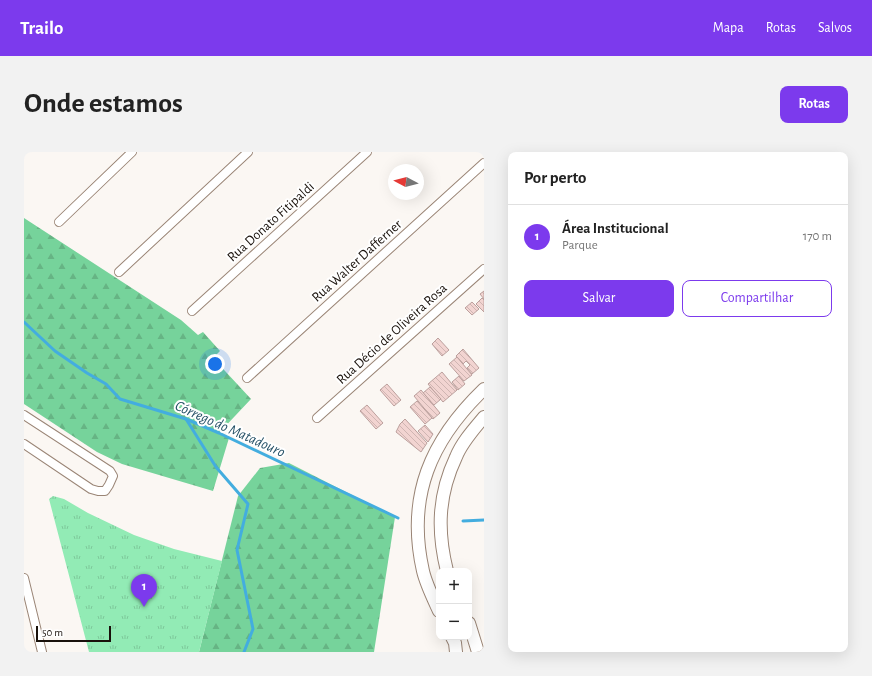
<!DOCTYPE html>
<html lang="pt">
<meta charset="utf-8">
<style>
body{margin:0;font-family:"Alegreya Sans",sans-serif;background:#f2f2f2;color:#222}
.controls{position:absolute;right:12px;bottom:12px;display:grid;overflow:hidden;border-radius:8px;box-shadow:0 4px 16px #0002}
.controls button{width:36px;height:36px;display:grid;place-items:center;padding:0;border:0;border-bottom:1px solid #e0e0e0;background:#fff;color:#222;font:20px sans-serif}
.compass{position:absolute;left:364px;top:12px;width:36px;height:36px;border-radius:50%;background:#fff;box-shadow:0 4px 16px #0002;rotate:277deg}
.scale{position:absolute;left:12px;bottom:10px;width:75px;box-sizing:border-box;padding-left:4px;border:2px solid #19110b;border-top:0;font-size:11px;line-height:14px;white-space:nowrap;color:#19110b;-webkit-text-stroke:3px #fff;paint-order:stroke}
.you{position:absolute;left:191px;top:212px;width:14px;height:14px;margin:-10px;border:3px solid #fff;border-radius:50%;background:#1a73e8;box-shadow:0 0 0 6px #1a73e833}
.badge{display:grid;place-items:center;width:26px;height:26px;border-radius:50%;background:#7c3aed;color:#fff;font-size:13px;font-weight:700}
.pin{position:absolute;translate:-50% -33px;filter:drop-shadow(0 1px 2px #0008)}
.pin::after{content:'';position:absolute;top:21px;width:14px;height:12px;background:inherit;clip-path:polygon(0 0,100% 0,50% 100%)}
.list{margin:0;padding:0;list-style:none}
h2{display:flex;justify-content:space-between;align-items:center;height:52px;margin:0;padding:0 16px;font-size:17px}
h2 small{font-size:13px;font-weight:400;color:#767676}
.list li{display:grid;grid-template-columns:26px 1fr auto;gap:12px;align-items:center;box-sizing:border-box;height:64px;padding:0 16px;border-top:1px solid #e0e0e0}
.list b{display:block;font-size:15px;white-space:nowrap}
.list p{margin:0;font-size:13px;white-space:nowrap;color:#767676}
.list em{font-size:13px;font-style:normal;color:#767676}
.actions{display:flex;gap:8px;padding:12px 16px}
.actions a{flex:1;padding:9px 0;border:1px solid #7c3aed;border-radius:8px;text-align:center;font-size:14px;color:#7c3aed}
.actions .main{background:#7c3aed;color:#fff}
.map{position:relative;flex:none;width:460px;height:500px;overflow:hidden;border-radius:8px}
header{display:flex;align-items:center;gap:24px;box-sizing:border-box;height:56px;padding:0 20px;background:#7c3aed;color:#fff}
header strong{font-size:19px}
nav{display:flex;gap:22px;margin-inline-start:auto;font-size:14px}
.intro{display:flex;align-items:center;justify-content:space-between;box-sizing:border-box;height:96px;padding:0 24px}
h1{margin:0;font-size:28px}
.button{padding:10px 18px;border-radius:8px;background:#7c3aed;color:#fff;font-size:14px;font-weight:700}
main{display:flex;gap:24px;padding:0 24px}
aside{flex:1;background:#fff;border-radius:8px;box-shadow:0 4px 16px #0002}
.map>svg:first-child{display:block}
</style>
<header>
<strong>Trailo</strong>
<nav><a>Mapa</a><a>Rotas</a><a>Salvos</a></nav>
</header>
<div class="intro"><h1>Onde estamos</h1><a class="button">Rotas</a></div>
<main>
<div class="map">
<svg width="460" height="500" viewBox="0 0 460 500">
<defs>
<pattern id="forest-firs" width="22" height="20" patternUnits="userSpaceOnUse"><rect width="22" height="20" fill="#76d39b"/><path d="M5 1l3.5 6h-7zM16 11l3.5 6h-7z" fill="#66b484"/></pattern>
<pattern id="park-tufts" width="24" height="20" patternUnits="userSpaceOnUse"><rect width="24" height="20" fill="#92ebb5"/><path d="M3 7l-1-3M5 7V3M7 7l1-3M15 17l-1-3M17 17v-4M19 17l1-3" fill="none" stroke="#7dc89a"/></pattern>
<pattern id="building-back-hatch" width="6" height="6" patternUnits="userSpaceOnUse"><rect width="6" height="6" fill="#f2d4d1"/><path d="M-1 5l2 2M0 0l6 6M5-1l2 2" fill="none" stroke="#cfb5b2"/></pattern>
</defs>
<rect width="100%" height="100%" fill="#fbf7f3"/>
<g fill="url(#forest-firs)">
<polygon points="0,66 157,168 174,183 179,180 196,199 189,206 227,247 195,281 205,286 189,339 98,312 73,300 0,252"/>
<polygon points="265,311 371,365 350,500 175,500 214,344 236,316"/>
</g>
<polygon fill="url(#park-tufts)" points="29,344 40,347 64,361 110,383 150,397 198,409 175,500 65,500 25,347"/>
<g fill="none" stroke-linecap="round" stroke-linejoin="round">
<g stroke="#43addf" stroke-width="3">
<polyline points="0,170 31,199 63,221 82,232 96,247 162,267 195,281 374,366"/>
<polyline points="162,267 192,315 224,352 213,398 229,477 220,500"/>
<polyline points="439,369 460,368"/>
</g>
</g>
<g fill="url(#building-back-hatch)" stroke="#bca09d">
<polygon points="460,139 460,147 456,142"/>
<polygon points="458,146 460,148 460,160 452,152"/>
<polygon points="448,150 455,157 448,163 441,156"/>
<polygon points="414,186 425,198 418,204 408,192"/>
<polygon points="439,197 455,216 448,222 443,216 446,213 442,209 439,212 432,204"/>
<polygon points="433,205 448,223 440,229 425,212"/>
<polygon points="418,220 433,238 419,250 404,232"/>
<polygon points="435,224 441,232 434,238 428,230"/>
<polygon points="363,232 377,248 370,254 356,238"/>
<polygon points="406,235 417,247 410,253 399,241"/>
<polygon points="397,238 416,261 409,267 390,244"/>
<polygon points="393,249 408,266 401,272 386,255"/>
<polygon points="343,253 359,271 352,277 336,259"/>
<polygon points="381,267 403,291 397,300 372,280 376,272"/>
<polygon points="401,273 409,282 404,290 394,279"/>
</g>
<g fill="none" stroke-linecap="round" stroke-linejoin="round">
<defs>
<g id="minor">
<polyline points="35,70 108,0"/>
<polyline points="95,120 224,0"/>
<polyline points="168,159 343,0"/>
<polyline points="223,226 460,11"/>
<polyline points="0,263 86,319 89,324 85,333 81,339 74,339 67,337 0,292"/>
<polyline points="293,266 460,117"/>
<polyline points="0,426 18,500"/>
</g>
<g id="secondary">
<path d="M423 419C413 379 414 343 432 305 438 290 450 277 460 265"/>
<path d="M415 459C409 446 402 432 399 419 382 344 407 288 460 237"/>
<polyline points="445,471 454,500"/>
<polyline points="428,485 431,491 432,500"/>
</g>
</defs>
<use href="#minor" stroke="#9a8576" stroke-width="10"/>
<use href="#secondary" stroke="#9a8576" stroke-width="14"/>
<use href="#minor" stroke="#fff" stroke-width="8"/>
<use href="#secondary" stroke="#fff" stroke-width="12"/>
</g>
<g text-anchor="middle" dominant-baseline="central" stroke-width="4" stroke-linejoin="round" paint-order="stroke">
<g font-size="14" fill="#19110b" stroke="#fff">
<text transform="translate(247 70) rotate(-42)">Rua Donato Fitipaldi</text>
<text transform="translate(333 109) rotate(-42)">Rua Walter Dafferner</text>
<text transform="translate(368 182) rotate(-42)">Rua Décio de Oliveira Rosa</text>
</g>
<g font-size="15" font-style="italic" fill="#244f65" stroke="#fff">
<text transform="translate(206 277) rotate(24)">Córrego do Matadouro</text>
</g>
</g>
</svg>
<div class="controls">
<button>+</button>
<button>−</button>
</div>
<svg class="compass" viewBox="-18 -18 36 36"><path d="M0-13l5 13h-10z" fill="#e53935"/><path d="M0 13l5-13h-10z" fill="#767676"/></svg>
<div class="scale">50 m</div>
<div class="you"></div>
<div class="pin badge" style="left:120px;top:455px">1</div>
</div>
<aside>
<h2>Por perto<small></small></h2>
<ul class="list">
<li><span class="badge">1</span><div><b>Área Institucional</b><p>Parque</p></div><em>170 m</em></li>
</ul>
<div class="actions"><a class="main">Salvar</a><a>Compartilhar</a></div>
</aside>
</main>
